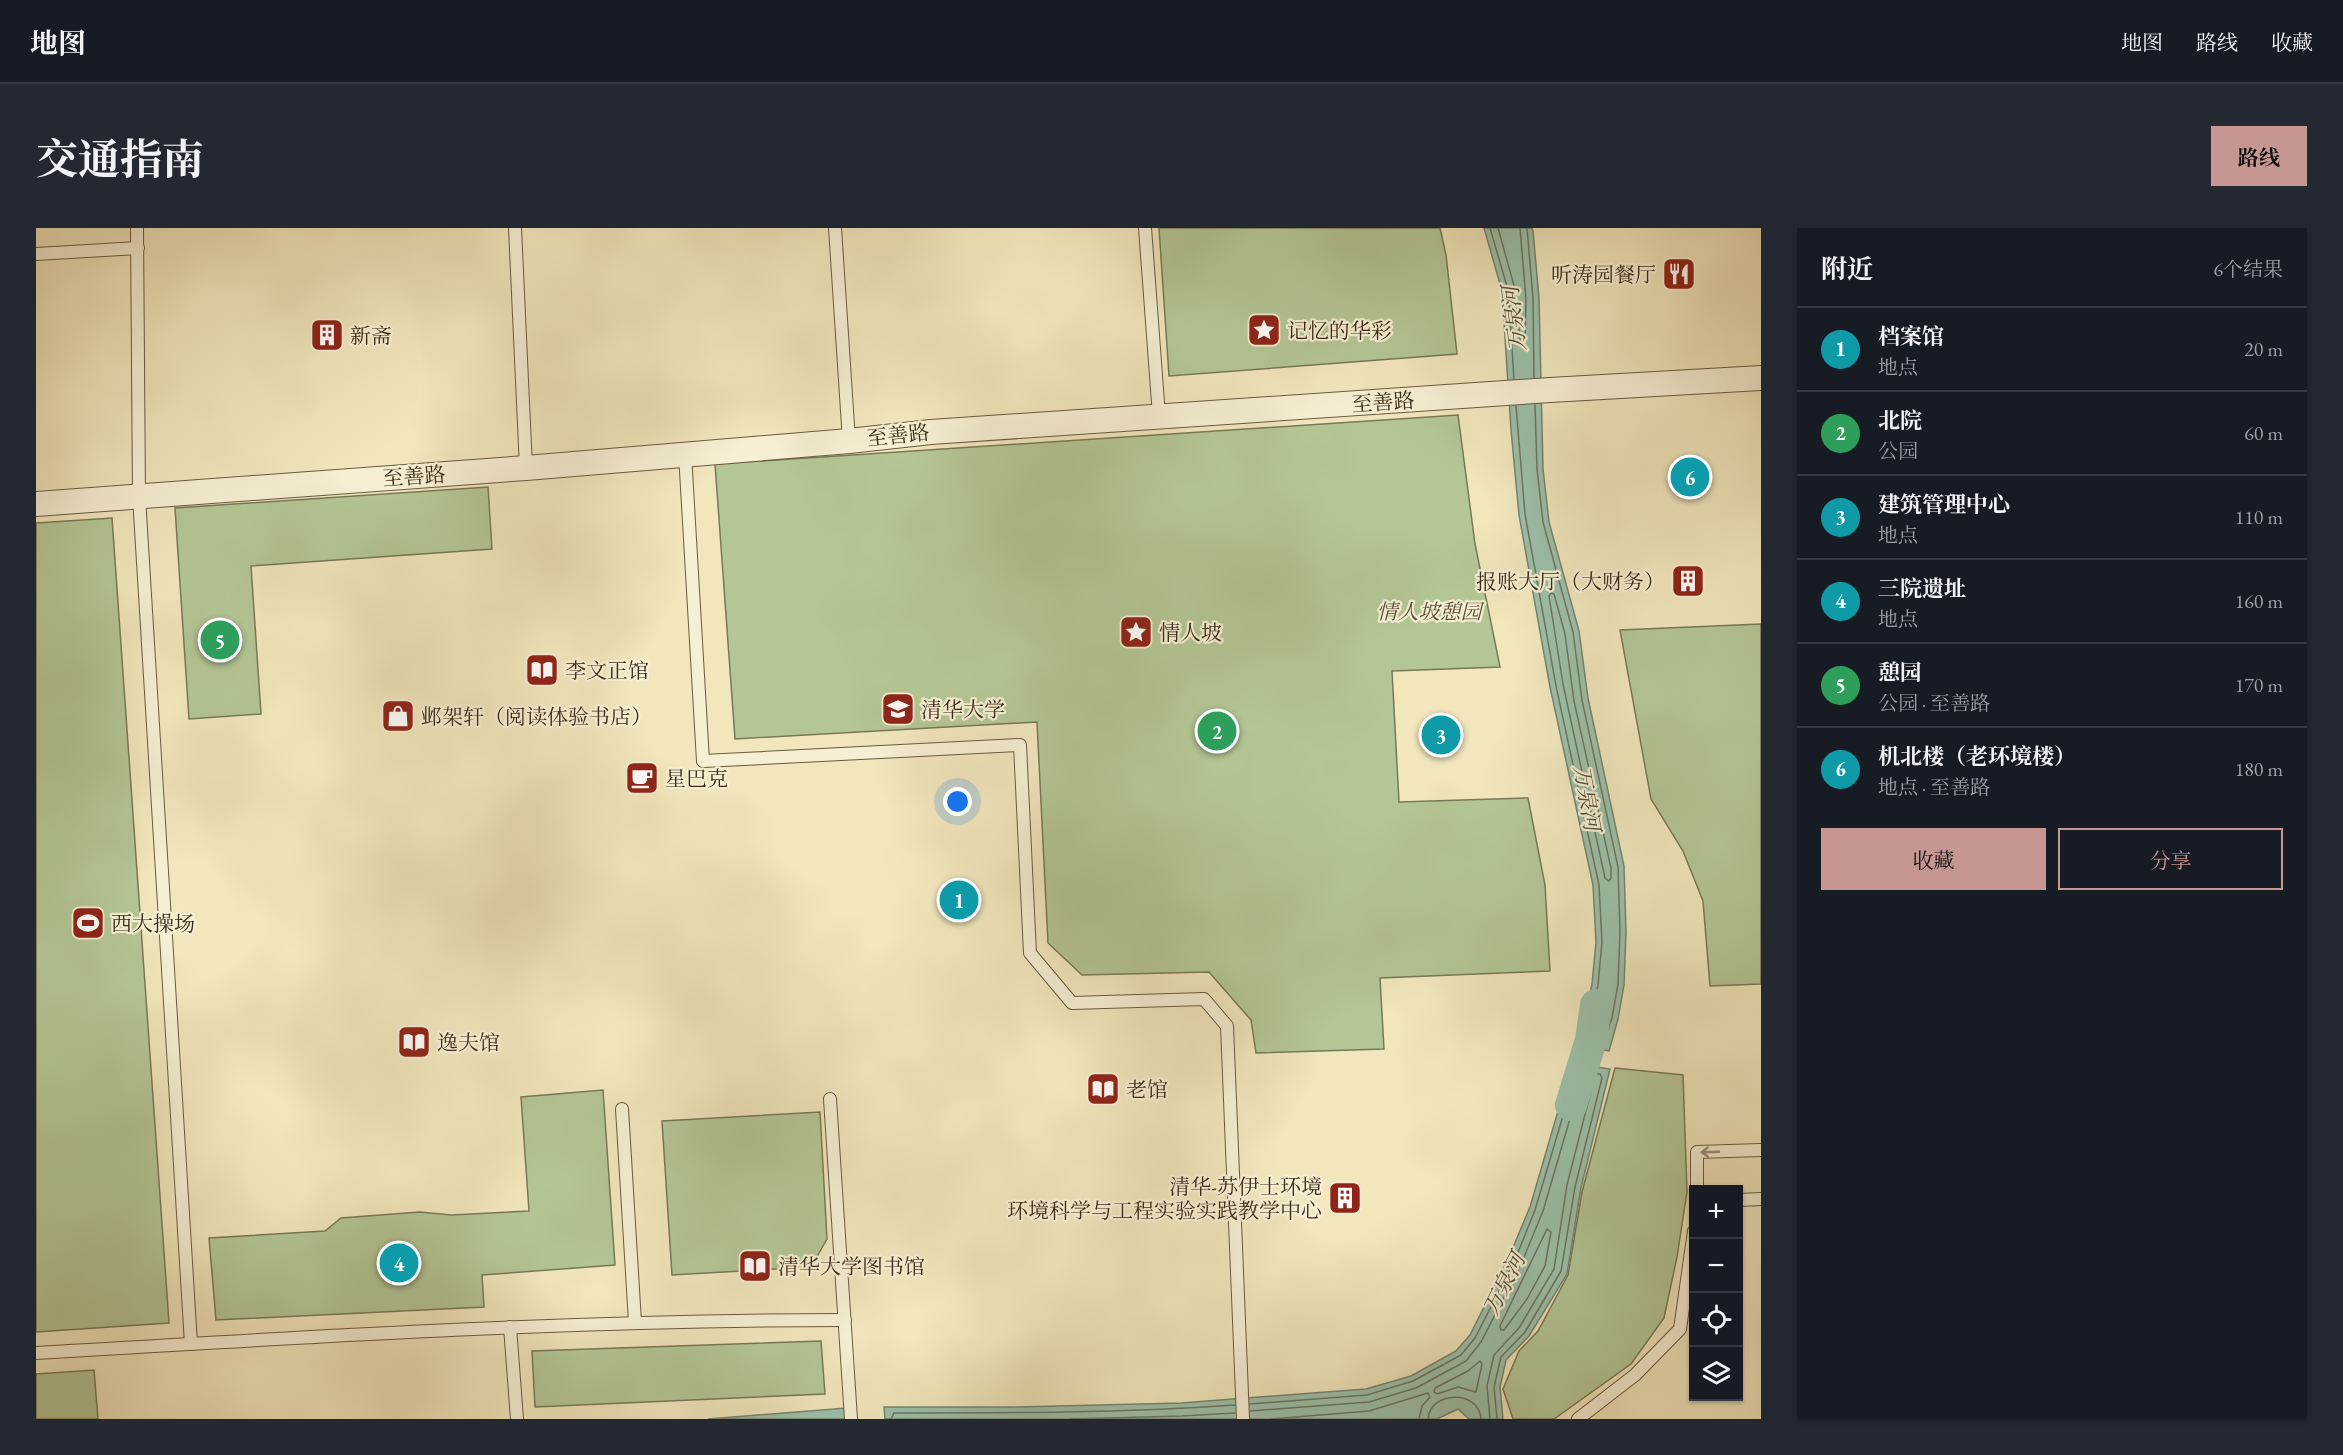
<!DOCTYPE html>
<html lang="zh">
<meta charset="utf-8">
<style>
body{margin:0;font-family:"EB Garamond","Noto Serif SC",serif;background:#242831;color:#f1f3f6}
.controls{position:absolute;right:18px;bottom:18px;display:grid;overflow:hidden;border-radius:0px;box-shadow:0 2px 4px #0004}
.controls button{width:54px;height:54px;display:grid;place-items:center;padding:0;border:0;border-bottom:2px solid #363941;background:#171b24;color:#f1f3f6;font:30px sans-serif}
.you{position:absolute;left:922px;top:574px;width:21px;height:21px;margin:-15px;border:4px solid #fff;border-radius:50%;background:#1a73e8;box-shadow:0 0 0 9px #1a73e833}
.badge{display:grid;place-items:center;width:39px;height:39px;border-radius:50%;background:#c59692;color:#fff;font-size:20px;font-weight:700}
.pin{position:absolute;translate:-50% -50%;border:3px solid #fff;box-shadow:0 2px 6px #0006}
.list{margin:0;padding:0;list-style:none}
h2{display:flex;justify-content:space-between;align-items:center;height:78px;margin:0;padding:0 24px;font-size:26px}
h2 small{font-size:20px;font-weight:400;color:#9ea1a6}
.list li{display:grid;grid-template-columns:39px 1fr auto;gap:18px;align-items:center;box-sizing:border-box;height:84px;padding:0 24px;border-top:2px solid #363941}
.list b{display:block;font-size:22px;white-space:nowrap}
.list p{margin:0;font-size:20px;white-space:nowrap;color:#9ea1a6}
.list em{font-size:20px;font-style:normal;color:#9ea1a6}
.actions{display:flex;gap:12px;padding:18px 24px}
.actions a{flex:1;padding:14px 0;border:2px solid #c59692;border-radius:0px;text-align:center;font-size:21px;color:#c59692}
.actions .main{background:#c59692;color:#111}
.icon{flex:none;width:33px;height:33px;fill:none;stroke:currentColor;stroke-width:2;stroke-linecap:round;stroke-linejoin:round}
.map{position:relative;flex:none;width:1725px;height:1191px;overflow:hidden;border-radius:0px}
header{display:flex;align-items:center;gap:36px;box-sizing:border-box;height:84px;padding:0 30px;background:#171b24;border-bottom:2px solid #363941}
header strong{font-size:28px}
nav{display:flex;gap:33px;margin-inline-start:auto;font-size:21px}
.intro{display:flex;align-items:center;justify-content:space-between;box-sizing:border-box;height:144px;padding:0 36px}
h1{margin:0;font-size:42px}
.button{padding:15px 27px;border-radius:0px;background:#c59692;color:#111;font-size:21px;font-weight:700}
main{display:flex;gap:36px;padding:0 36px}
aside{flex:1;background:#171b24;border-radius:0px;box-shadow:0 2px 4px #0004}
.map>svg:first-child{display:block}
</style>
<header>
<strong>地图</strong>
<nav><a>地图</a><a>路线</a><a>收藏</a></nav>
</header>
<div class="intro"><h1>交通指南</h1><a class="button">路线</a></div>
<main>
<div class="map">
<svg width="1725" height="1191" viewBox="0 0 1725 1191">
<rect width="100%" height="100%" fill="#f1e6bc"/>
<filter id="stains"><feTurbulence type="fractalNoise" baseFrequency=".00333" numOctaves="4"/><feColorMatrix values="0 0 0 0 .2 0 0 0 0 .09 0 0 0 0 .02 0 0 0 .5 -.17"/></filter>
<radialGradient id="worn" r=".72"><stop offset=".6" stop-color="#630" stop-opacity="0"/><stop offset="1" stop-color="#630" stop-opacity=".3"/></radialGradient>
<g fill="#b4c695" stroke="#787956" stroke-width="1.5">
<polygon points="1123,0 1404,0 1410,27 1421,126 1133,148"/>
<polygon points="1422,187 1439,316 1464,439 1356,443 1363,574 1492,570 1509,657 1514,743 1344,750 1348,821 1220,825 1215,792 1173,744 1046,747 1012,715 1001,494 699,511 679,236"/>
<polygon points="452,259 456,321 215,338 225,486 153,491 139,280"/>
<polygon points="76,290 133,1095 0,1104 0,295"/>
<polygon points="1725,396 1725,756 1674,758 1667,673 1647,623 1615,571 1584,402"/>
<polygon points="1579,840 1647,847 1651,964 1641,1029 1628,1090 1595,1136 1518,1191 1477,1191 1467,1161 1483,1123 1502,1103 1532,1047 1546,964"/>
<polygon points="567,862 579,1037 446,1047 448,1079 180,1092 173,1010 289,1003 305,990 384,984 415,987 493,983 485,869"/>
<polygon points="784,884 791,1011 775,1039 636,1047 626,893"/>
<polygon points="785,1113 789,1166 499,1179 496,1123"/>
<polygon points="58,1142 62,1191 0,1191 0,1146"/>
</g>
<g fill="#9cc0aa" stroke="#768570" stroke-width="1.5">
<polygon points="1448,0 1496,0 1497,3 1503,70 1507,241 1513,294 1543,403 1552,470 1588,638 1590,704 1588,757 1582,791 1573,823 1543,816 1556,756 1560,714 1557,657 1514,459 1483,287 1475,202 1466,63"/>
<polygon points="1536,835 1574,841 1545,960 1531,1046 1493,1108 1470,1132 1464,1159 1467,1191 1433,1191 1422,1181 1401,1191 849,1191 848,1179 976,1179 1145,1175 1330,1161 1375,1148 1420,1123 1434,1107 1473,1029 1494,979"/>
<polygon points="810,1180 810,1191 672,1191"/>
</g>
<g fill="none" stroke-linecap="round" stroke-linejoin="round">
<g stroke="#6c7661" stroke-width="1.5">
<polyline points="1454,0 1472,62 1478,151"/>
<polyline points="1462,0 1479,61 1484,112 1487,115 1489,112 1490,71 1484,0"/>
<polyline points="1491,0 1497,70 1498,150"/>
<polyline points="1480,178 1489,286 1520,458 1563,657 1566,714 1562,757 1551,809 1553,812 1567,815 1576,790 1582,756 1584,704 1582,639 1546,472 1537,404 1507,294 1501,241 1499,177"/>
<polygon points="1515,365 1518,366 1529,406 1538,473 1575,640 1575,650 1573,653 1569,650 1527,456 1513,368"/>
<polygon points="1511,1001 1515,1004 1509,1038 1491,1071 1468,1102 1465,1102 1464,1098"/>
<polygon points="1444,1133 1446,1136 1440,1164 1422,1159 1401,1166 1398,1164 1399,1160 1432,1143"/>
<polyline points="1214,1176 1331,1167 1377,1153 1425,1127 1439,1110 1479,1032 1499,982 1540,844 1543,843 1564,846 1566,850 1539,959 1525,1043 1489,1104 1465,1129 1458,1159 1461,1191"/>
<polyline points="1214,1183 1333,1174 1380,1160 1430,1133 1445,1114 1486,1034 1507,983 1545,853 1548,851 1555,852 1557,855 1531,957 1518,1041 1483,1100 1458,1127 1451,1158 1454,1191"/>
<path d="M855 1191 858 1185C972 1185 1086 1185 1199 1177"/>
<polyline points="1034,1191 1146,1188 1199,1185"/>
<polyline points="1235,1191 1333,1183 1392,1165 1394,1169 1386,1178 1383,1191"/>
<path d="M1392 1191C1394 1163 1443 1161 1445 1191"/>
</g>
<polyline stroke="#9cc0aa" stroke-width="32" points="1535,877 1555,812 1560,777"/>
<defs>
<g id="lane">
<polyline points="101,0 103,269 155,1116"/>
<polyline points="479,0 490,240"/>
<polyline points="799,0 813,213"/>
<polyline points="1109,0 1123,188"/>
<polyline points="0,26 102,20"/>
<polyline points="649,226 667,533 984,517 994,725 1036,775 1168,771 1191,798 1207,1191"/>
<polyline points="794,871 815,1191"/>
<polyline points="586,881 599,1094"/>
<polyline points="1661,962 1661,924 1725,922"/>
<polyline points="1702,972 1725,971"/>
<polyline points="474,1099 481,1191"/>
<path d="M0 1125C269 1109 539 1092 809 1092"/>
<polyline points="1542,1191 1599,1147 1644,1101 1658,1003"/>
</g>
<polyline id="street" points="0,276 490,240 813,213 895,204 1514,162 1725,150"/>
</defs>
<use href="#lane" stroke="#695a41" stroke-width="14"/>
<use href="#street" stroke="#695a41" stroke-width="26"/>
<use href="#lane" stroke="#f6efd3" stroke-width="12"/>
<use href="#street" stroke="#f6efd3" stroke-width="24"/>
</g>
<defs><path id="oneway-shaft" d="M-6 0H5M1.5-3L5.5 0L1.5 3" fill="none" stroke-width="1.6" stroke-linecap="round" stroke-linejoin="round" transform="scale(1.5)"/></defs>
<use stroke="#998e76" href="#oneway-shaft" transform="translate(1674 924) rotate(178)"/>
<defs>
<symbol id="restaurant-square" viewBox="-11 -11 22 22"><rect x="-9" y="-9" width="18" height="18" rx="4" fill="#8f2418" stroke="#f6efd3"/><path d="M-5-6h1v4h1v-4h1v4h1v-4h1v5L-1.5 .5V6h-2V.5L-5-1ZM5-6V6H3V1.5H1.5Q1.5-4 5-6Z" fill="#fff"/></symbol>
<symbol id="sight-square" viewBox="-11 -11 22 22"><rect x="-9" y="-9" width="18" height="18" rx="4" fill="#8f2418" stroke="#f6efd3"/><path d="M0-6L1.8-2.2L6-1.7L2.9 1.2L3.7 5.4L0 3.3L-3.7 5.4L-2.9 1.2L-6-1.7L-1.8-2.2Z" fill="#fff"/></symbol>
<symbol id="building-square" viewBox="-11 -11 22 22"><rect x="-9" y="-9" width="18" height="18" rx="4" fill="#8f2418" stroke="#f6efd3"/><path d="M-4-6H4V6H1V3H-1V6H-4ZM-2.5-4.3h1.7v1.8h-1.7ZM.8-4.3h1.7v1.8H.8ZM-2.5-1h1.7V.8h-1.7ZM.8-1h1.7V.8H.8Z" fill="#fff"/></symbol>
<symbol id="library-square" viewBox="-11 -11 22 22"><rect x="-9" y="-9" width="18" height="18" rx="4" fill="#8f2418" stroke="#f6efd3"/><path d="M-6-4Q-3-5.5-.7-3.5V5Q-3 3-6 4ZM6-4Q3-5.5 .7-3.5V5Q3 3 6 4Z" fill="#fff"/></symbol>
<symbol id="university-square" viewBox="-11 -11 22 22"><rect x="-9" y="-9" width="18" height="18" rx="4" fill="#8f2418" stroke="#f6efd3"/><path d="M0-5L7-2L0 1L-7-2ZM-4 1L0 2.5L4 1V4Q0 6-4 4Z" fill="#fff"/></symbol>
<symbol id="shop-square" viewBox="-11 -11 22 22"><rect x="-9" y="-9" width="18" height="18" rx="4" fill="#8f2418" stroke="#f6efd3"/><path d="M-5-2.5h2.3a2.7 3.5 0 0 1 5.4 0H5L5.5 6h-11ZM-1.5-2.5h3a1.5 2.3 0 0 0-3 0Z" fill="#fff"/></symbol>
<symbol id="cafe-square" viewBox="-11 -11 22 22"><rect x="-9" y="-9" width="18" height="18" rx="4" fill="#8f2418" stroke="#f6efd3"/><path d="M-5.5-4.5H6V0H3Q3 3.5 0 3.5H-2.5Q-5.5 3.5-5.5 0ZM3-3.2v2h1.7v-2ZM-6 4.5H4V6H-6Z" fill="#fff"/></symbol>
<symbol id="stadium-square" viewBox="-11 -11 22 22"><rect x="-9" y="-9" width="18" height="18" rx="4" fill="#8f2418" stroke="#f6efd3"/><path d="M0-5a6.5 5 0 1 0 0 10a6.5 5 0 1 0 0-10ZM-3.5-1.8h7v3.6h-7Z" fill="#fff"/></symbol>
</defs>
<g fill-rule="evenodd">
<use href="#restaurant-square" x="1624" y="27" width="38" height="38"/>
<use href="#sight-square" x="1209" y="83" width="38" height="38"/>
<use href="#building-square" x="272" y="88" width="38" height="38"/>
<use href="#building-square" x="1633" y="334" width="38" height="38"/>
<use href="#sight-square" x="1081" y="385" width="38" height="38"/>
<use href="#library-square" x="487" y="423" width="38" height="38"/>
<use href="#university-square" x="843" y="462" width="38" height="38"/>
<use href="#shop-square" x="343" y="469" width="38" height="38"/>
<use href="#cafe-square" x="587" y="531" width="38" height="38"/>
<use href="#stadium-square" x="33" y="676" width="38" height="38"/>
<use href="#library-square" x="359" y="795" width="38" height="38"/>
<use href="#library-square" x="1048" y="842" width="38" height="38"/>
<use href="#building-square" x="1290" y="951" width="38" height="38"/>
<use href="#library-square" x="700" y="1019" width="38" height="38"/>
</g>
<g text-anchor="middle" dominant-baseline="central" stroke-width="4.5" stroke-linejoin="round" paint-order="stroke">
<g font-size="21" fill="#3c2c18" stroke="#f6efd3" text-anchor="start">
<text x="1620" y="46" text-anchor="end">听涛园餐厅</text>
<text x="1251" y="102">记忆的华彩</text>
<text x="314" y="107">新斋</text>
<text x="1629" y="353" text-anchor="end">报账大厅（大财务）</text>
<text x="1123" y="404">情人坡</text>
<text x="529" y="442">李文正馆</text>
<text x="885" y="481">清华大学</text>
<text x="385" y="488">邺架轩（阅读体验书店）</text>
<text x="629" y="550">星巴克</text>
<text x="75" y="695">西大操场</text>
<text x="401" y="814">逸夫馆</text>
<text x="1090" y="861">老馆</text>
<text x="1286" y="958" text-anchor="end">清华-苏伊士环境<tspan x="1286" dy="24">环境科学与工程实验实践教学中心</tspan></text>
<text x="742" y="1038">清华大学图书馆</text>
</g>
<g font-size="21" fill="#3c2c18" stroke="#f6efd3">
<text transform="translate(1347 174) rotate(-4)">至善路</text>
<text transform="translate(862 207) rotate(-6)">至善路</text>
<text transform="translate(378 248) rotate(-4)">至善路</text>
</g>
<g font-size="21" font-style="italic" fill="#5a5237" stroke="#f6efd3">
<text x="1393" y="383">情人坡憩园</text>
</g>
<g font-size="22" font-style="italic" fill="#54513c" stroke="#f6efd3">
<text transform="translate(1478 91) rotate(-97)">万泉河</text>
<text transform="translate(1551 570) rotate(80)">万泉河</text>
<text transform="translate(1468 1056) rotate(-63)">万泉河</text>
</g>
</g>
<rect width="100%" height="100%" filter="url(#stains)"/>
<rect width="100%" height="100%" fill="url(#worn)"/>
</svg>
<div class="controls">
<button>+</button>
<button>−</button>
<button><svg class="icon" aria-label="locate" viewBox="0 0 24 24"><circle cx="12" cy="12" r="6"/><path d="M12 2v4M12 18v4M2 12h4M18 12h4"/></svg></button>
<button><svg class="icon" aria-label="layers" viewBox="0 0 24 24"><path d="M12 4l9 5-9 5-9-5zM3 14l9 5 9-5"/></svg></button>
</div>
<div class="you"></div>
<div class="pin badge" style="left:923px;top:672px;background:#0f9aa8">1</div>
<div class="pin badge" style="left:1181px;top:503px;background:#2e9e5b">2</div>
<div class="pin badge" style="left:1405px;top:507px;background:#0f9aa8">3</div>
<div class="pin badge" style="left:363px;top:1035px;background:#0f9aa8">4</div>
<div class="pin badge" style="left:184px;top:412px;background:#2e9e5b">5</div>
<div class="pin badge" style="left:1654px;top:249px;background:#0f9aa8">6</div>
</div>
<aside>
<h2>附近<small>6个结果</small></h2>
<ul class="list">
<li><span class="badge" style="background:#0f9aa8">1</span><div><b>档案馆</b><p>地点</p></div><em>20 m</em></li>
<li><span class="badge" style="background:#2e9e5b">2</span><div><b>北院</b><p>公园</p></div><em>60 m</em></li>
<li><span class="badge" style="background:#0f9aa8">3</span><div><b>建筑管理中心</b><p>地点</p></div><em>110 m</em></li>
<li><span class="badge" style="background:#0f9aa8">4</span><div><b>三院遗址</b><p>地点</p></div><em>160 m</em></li>
<li><span class="badge" style="background:#2e9e5b">5</span><div><b>憩园</b><p>公园 · 至善路</p></div><em>170 m</em></li>
<li><span class="badge" style="background:#0f9aa8">6</span><div><b>机北楼（老环境楼）</b><p>地点 · 至善路</p></div><em>180 m</em></li>
</ul>
<div class="actions"><a class="main">收藏</a><a>分享</a></div>
</aside>
</main>
